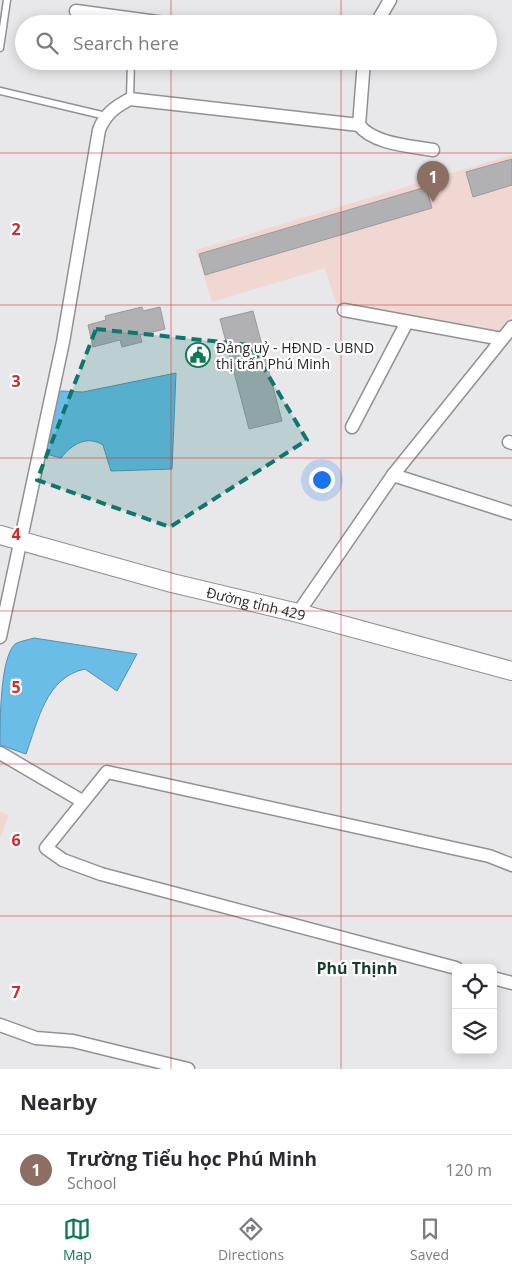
<!DOCTYPE html>
<meta charset="utf-8">
<style>
body{margin:0;font-family:"Open Sans",sans-serif;background:#f7f7f7;color:#2b2b33}
.controls{position:absolute;right:15px;bottom:15px;display:grid;overflow:hidden;border-radius:8px;box-shadow:0 2px 12px #0003}
.controls button{width:45px;height:45px;display:grid;place-items:center;padding:0;border:0;border-bottom:1px solid #e1e1e2;background:#fff;color:#2b2b33;font:25px sans-serif}
.you{position:absolute;left:321px;top:479px;width:18px;height:18px;margin:-12px;border:4px solid #fff;border-radius:50%;background:#1a73e8;box-shadow:0 0 0 8px #1a73e833}
.badge{display:grid;place-items:center;width:32px;height:32px;border-radius:50%;background:#0f7851;color:#fff;font-size:16px;font-weight:700}
.pin{position:absolute;translate:-50% -41px;filter:drop-shadow(0 1px 2px #0008)}
.pin::after{content:'';position:absolute;top:26px;width:18px;height:15px;background:inherit;clip-path:polygon(0 0,100% 0,50% 100%)}
.list{margin:0;padding:0;list-style:none}
h2{display:flex;justify-content:space-between;align-items:center;height:65px;margin:0;padding:0 20px;font-size:21px}
h2 small{font-size:16px;font-weight:400;color:#7c7c81}
.list li{display:grid;grid-template-columns:32px 1fr auto;gap:15px;align-items:center;box-sizing:border-box;height:70px;padding:0 20px;border-top:1px solid #e1e1e2}
.list b{display:block;font-size:19px;white-space:nowrap}
.list p{margin:0;font-size:16px;white-space:nowrap;color:#7c7c81}
.list em{font-size:16px;font-style:normal;color:#7c7c81}
.icon{flex:none;width:28px;height:28px;fill:none;stroke:currentColor;stroke-width:2;stroke-linecap:round;stroke-linejoin:round}
.map{position:relative;flex:none;width:512px;height:1069px;overflow:hidden}
.search{position:absolute;background:#fff;box-shadow:0 2px 12px #0003;left:15px;right:15px;top:15px;height:55px;display:flex;align-items:center;gap:12px;box-sizing:border-box;padding:0 18px;border-radius:28px;color:#7c7c81;font-size:19px}
.sheet{height:135px;background:#fff}
nav{display:flex;justify-content:space-around;align-items:center;box-sizing:border-box;height:70px;border-top:1px solid #e1e1e2;background:#fff;font-size:14px;color:#7c7c81}
nav a{display:grid;justify-items:center;gap:2px}
nav .on{color:#0f7851}
.map>svg:first-child{display:block}
</style>
<div class="map">
<svg width="512" height="1069" viewBox="0 0 512 1069">
<rect width="100%" height="100%" fill="#e8e7ea"/>
<g fill="#f1d7d2">
<polygon points="512,155 512,315 500,331 336,303 325,268 212,302 196,250"/>
<polygon points="0,812 9,815 0,839"/>
</g>
<g fill="#6abde7" stroke="#5690ae">
<path d="M176 373 172 469 111 471 103 445C87 435 72 444 61 458L46 454 55 399 61 391 83 392Z"/>
<path d="M34 638 137 654 117 691 85 669C46 677 38 721 26 754L0 745C0 721 0 658 15 644 20 641 28 640 34 638Z"/>
</g>
<g fill="#b1b1b4" stroke="#99999c">
<polygon points="512,159 512,185 473,197 466,172"/>
<polygon points="426,187 432,208 205,275 199,254"/>
<polygon points="142,307 143,311 160,307 165,329 140,335 142,342 122,347 120,340 93,347 88,325 106,320 105,316"/>
<polygon points="253,311 282,421 249,429 220,319"/>
</g>
<g fill="none" stroke-linecap="round" stroke-linejoin="round">
<defs>
<g id="service">
<polyline points="0,48 7,0"/>
<polyline points="0,91 106,116"/>
<polyline points="130,99 131,61"/>
</g>
<g id="minor">
<polyline points="76,11 172,24"/>
<polyline points="376,24 390,0"/>
<path d="M364 61 359 125C373 144 411 146 433 150"/>
<polyline points="344,310 502,339"/>
<polyline points="352,427 407,322"/>
<polyline points="509,442 512,443"/>
<polyline points="393,475 512,513"/>
<polyline points="298,613 393,475 512,327"/>
<path d="M0 637 63 342 99 130C105 114 115 107 130 99L359 125"/>
<polyline points="0,753 82,801"/>
<polyline points="456,968 101,874 63,860 46,848 107,772 489,856 512,865"/>
<polyline points="493,978 512,983"/>
<polyline points="0,1025 36,1038 73,1041 188,1069"/>
</g>
<g id="secondary">
<path id="s1" d="M0 535 172 583 298 613 512 671"/>
</g>
</defs>
<use href="#service" stroke="#919093" stroke-width="9"/>
<use href="#minor" stroke="#919093" stroke-width="15"/>
<use href="#secondary" stroke="#919093" stroke-width="20"/>
<use href="#service" stroke="#fff" stroke-width="6"/>
<use href="#minor" stroke="#fff" stroke-width="12"/>
<use href="#secondary" stroke="#fff" stroke-width="18"/>
</g>
<path fill="#0f766e" fill-opacity="0.2" stroke="#0f766e" stroke-width="4" stroke-dasharray="10 6" stroke-linejoin="round" d="M96 329 250 345 307 440 170 527 37 480Z"/>
<path fill="none" stroke="#d62828" stroke-width="1" stroke-opacity="0.55" d="M171 0V24M341 0V24M171 61V1069M341 61V1069M0 153H512M0 305H512M0 458H512M0 611H512M0 764H512M0 916H512"/>
<defs>
<symbol id="civic-ring" viewBox="-11 -11 22 22"><circle r="9.5" fill="#fff" stroke="#0f7851" stroke-width="1.5"/><path d="M-.6-6.5H3V-4.5H.6V-3L4-1V1h2V6H-6V1h2V-1L-.6-3ZM-1.2 2.5V6h2.4V2.5Z" fill="#0f7851"/></symbol>
</defs>
<g fill-rule="evenodd">
<use href="#civic-ring" x="184" y="341" width="28" height="28"/>
</g>
<g text-anchor="middle" dominant-baseline="central" stroke-width="4.5" stroke-linejoin="round" paint-order="stroke">
<g font-size="14" fill="#282829" stroke="#fff" text-anchor="start">
<text x="216" y="347">Đảng uỷ - HĐND - UBND<tspan x="216" dy="16">thị trấn Phú Minh</tspan></text>
</g>
<g font-size="14" fill="#282829" stroke="#fff">
<text stroke="none"><textPath href="#s1" startOffset="265">Đường tỉnh 429</textPath></text>
</g>
<g font-size="16" font-weight="bold" fill="#133f2c" stroke="#fff">
<text x="357" y="968">Phú Thịnh</text>
</g>
</g>
<g font-size="16" text-anchor="middle" font-weight="bold" fill="#d62828" stroke="#fff" stroke-width="4.5" stroke-linejoin="round" paint-order="stroke">
<text x="16" y="235">2</text>
<text x="16" y="387">3</text>
<text x="16" y="540">4</text>
<text x="16" y="693">5</text>
<text x="16" y="846">6</text>
<text x="16" y="998">7</text>
</g>
</svg>
<div class="controls">
<button><svg class="icon" aria-label="locate" viewBox="0 0 24 24"><circle cx="12" cy="12" r="6"/><path d="M12 2v4M12 18v4M2 12h4M18 12h4"/></svg></button>
<button><svg class="icon" aria-label="layers" viewBox="0 0 24 24"><path d="M12 4l9 5-9 5-9-5zM3 14l9 5 9-5"/></svg></button>
</div>
<div class="you"></div>
<div class="pin badge" style="left:433px;top:202px;background:#8d6e63">1</div>
<div class="search"><svg class="icon" aria-label="search" viewBox="0 0 24 24"><circle cx="10" cy="10" r="6"/><path d="M15 15l6 6"/></svg>Search here</div>
</div>
<section class="sheet">
<h2>Nearby<small></small></h2>
<ul class="list">
<li><span class="badge" style="background:#8d6e63">1</span><div><b>Trường Tiểu học Phú Minh</b><p>School</p></div><em>120 m</em></li>
</ul>
</section>
<nav>
<a class="on"><svg class="icon" aria-label="map" viewBox="0 0 24 24"><path d="M3 6l6-2 6 2 6-2v14l-6 2-6-2-6 2zM9 4v14M15 6v14"/></svg>Map</a>
<a><svg class="icon" aria-label="directions" viewBox="0 0 24 24"><path d="M12 3l9 9-9 9-9-9zM9 14v-3h6M13 9l2 2-2 2"/></svg>Directions</a>
<a><svg class="icon" aria-label="saved" viewBox="0 0 24 24"><path d="M7 4h10v16l-5-4-5 4z"/></svg>Saved</a>
</nav>
